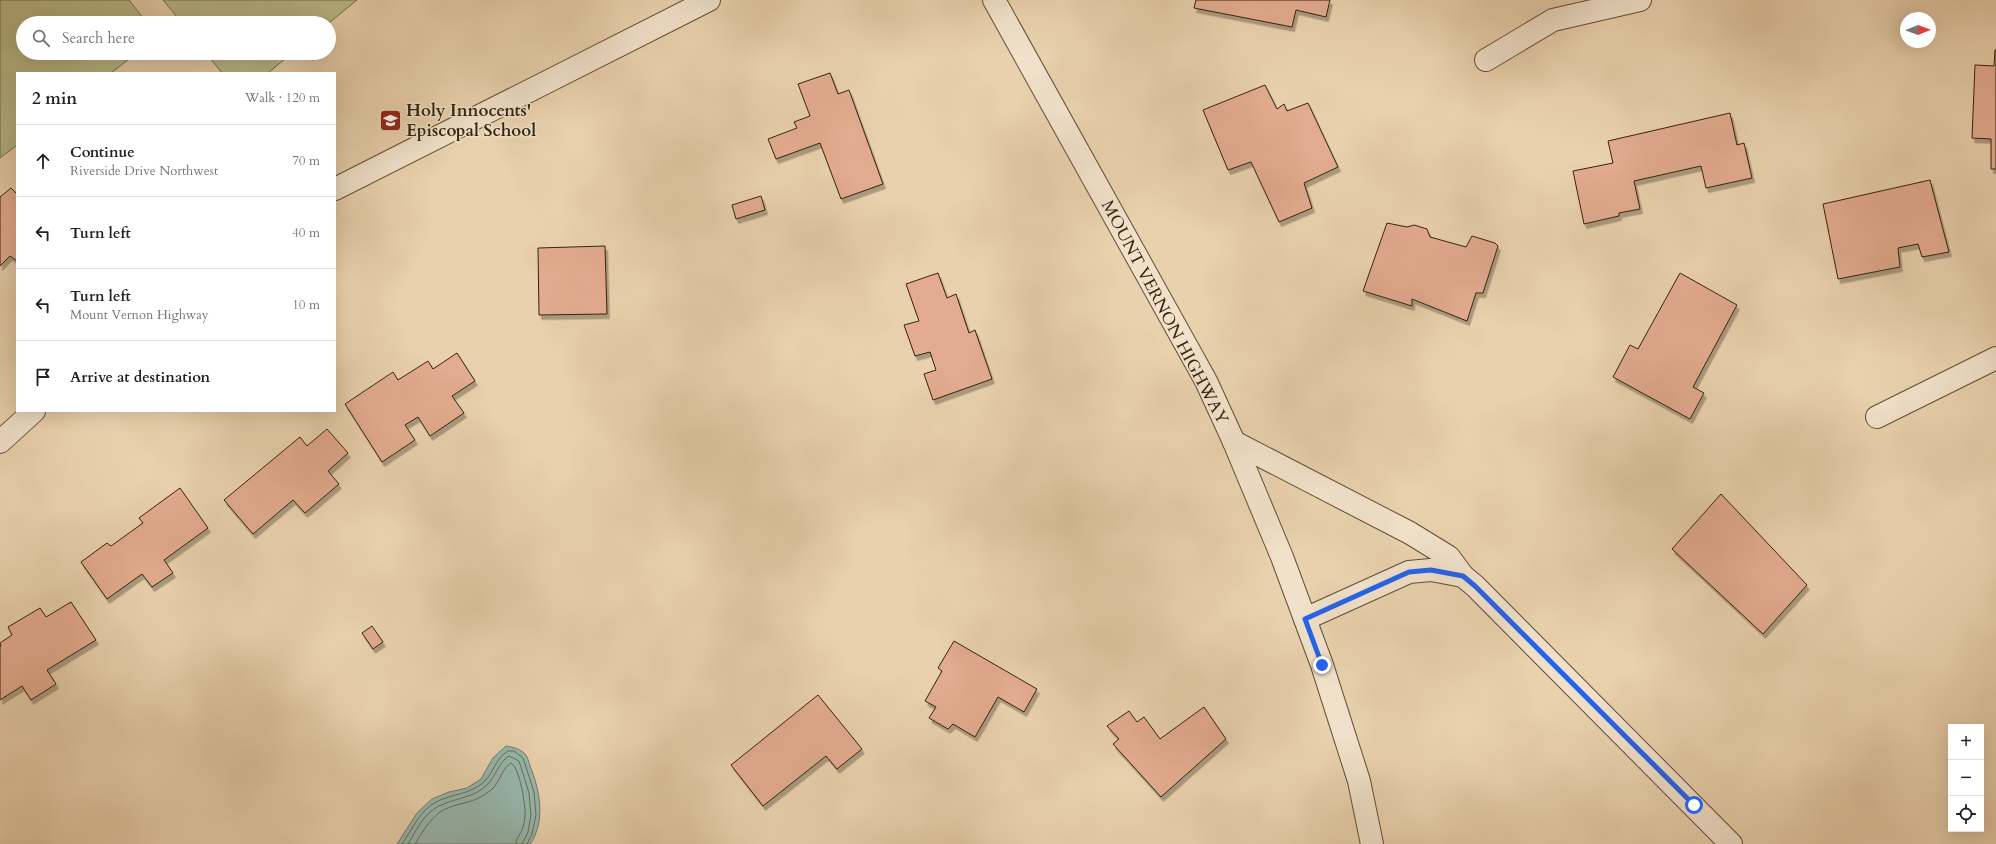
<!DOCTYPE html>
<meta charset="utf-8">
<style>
body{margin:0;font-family:Cardo,serif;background:#f2f2f2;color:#202124}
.controls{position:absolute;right:12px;bottom:12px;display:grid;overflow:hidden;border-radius:0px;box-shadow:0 4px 16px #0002}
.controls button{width:36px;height:36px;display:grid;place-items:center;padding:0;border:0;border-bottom:1px solid #e0e0e0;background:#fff;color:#202124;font:20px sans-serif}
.compass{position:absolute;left:1900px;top:12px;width:36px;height:36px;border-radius:50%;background:#fff;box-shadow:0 4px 16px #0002;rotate:89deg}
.stop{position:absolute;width:12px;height:12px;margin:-9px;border:3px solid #2563eb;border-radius:50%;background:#fff}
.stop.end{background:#2563eb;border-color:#fff;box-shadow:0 1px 4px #0008}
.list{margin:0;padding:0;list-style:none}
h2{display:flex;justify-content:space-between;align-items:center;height:52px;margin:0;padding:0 16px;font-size:17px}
h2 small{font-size:13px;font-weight:400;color:#757577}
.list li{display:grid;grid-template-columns:26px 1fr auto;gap:12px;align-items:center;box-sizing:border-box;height:72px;padding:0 16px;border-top:1px solid #e0e0e0}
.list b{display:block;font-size:15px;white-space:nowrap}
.list p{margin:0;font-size:13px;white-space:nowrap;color:#757577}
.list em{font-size:13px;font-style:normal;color:#757577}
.icon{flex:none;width:22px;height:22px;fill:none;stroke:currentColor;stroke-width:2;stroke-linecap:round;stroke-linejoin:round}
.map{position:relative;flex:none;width:1996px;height:844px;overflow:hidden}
.search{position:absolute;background:#fff;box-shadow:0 4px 16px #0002;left:16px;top:16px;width:320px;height:44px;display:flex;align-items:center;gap:10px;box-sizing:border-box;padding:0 14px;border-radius:22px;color:#757577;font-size:15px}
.panel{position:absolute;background:#fff;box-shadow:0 4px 16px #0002;left:16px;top:72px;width:320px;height:340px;border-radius:0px}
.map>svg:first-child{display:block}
</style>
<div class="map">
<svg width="1996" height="844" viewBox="0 0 1996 844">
<defs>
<filter id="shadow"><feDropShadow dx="2.5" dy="4.5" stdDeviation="0" flood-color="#0004"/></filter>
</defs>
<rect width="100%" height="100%" fill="#e9d1ad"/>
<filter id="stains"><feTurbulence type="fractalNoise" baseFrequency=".005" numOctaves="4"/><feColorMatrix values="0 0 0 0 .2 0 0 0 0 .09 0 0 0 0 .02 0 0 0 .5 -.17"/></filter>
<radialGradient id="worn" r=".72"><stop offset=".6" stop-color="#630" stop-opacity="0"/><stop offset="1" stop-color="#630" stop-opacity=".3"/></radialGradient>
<g fill="#baba88" stroke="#766e4a">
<polygon points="0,0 129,0 147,23 23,23 23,53 137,53 111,73 17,73 17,145 0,158"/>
<polygon points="163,0 357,0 329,23 182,23"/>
<polygon points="206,53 292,53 268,73 222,73"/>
</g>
<path fill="#97b7ac" stroke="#6f7c6c" d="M506 746C513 747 520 749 525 754 528 757 529 763 530 766 540 790 546 822 530 844H397L417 813 432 799 449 792 467 788 481 779 493 758Z"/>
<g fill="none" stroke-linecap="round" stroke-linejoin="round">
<g stroke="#646d5c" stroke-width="1">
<path d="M402 844C412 830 420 810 436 802 452 794 471 794 484 782 494 772 495 759 508 751H514L523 758 534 792 536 815 532 834 527 844"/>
<path d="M408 844C416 831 424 813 439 806 455 798 474 798 487 785 496 776 498 763 509 756L519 761 529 793 531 815 528 832 522 844"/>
<path d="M415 844C422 832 429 821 440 812 455 802 474 805 491 790 500 783 501 769 511 763 520 768 526 807 525 817 524 821 524 826 522 830 520 835 516 838 516 844"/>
</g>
</g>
<g fill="#e3ab8f" stroke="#32230d" filter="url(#shadow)">
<polygon points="1196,0 1330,0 1326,17 1296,10 1292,27 1194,8"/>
<polygon points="1995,50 1996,50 1996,169 1991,169 1991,139 1972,138 1975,65 1994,66"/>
<polygon points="830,73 838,94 849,90 883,184 841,199 820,143 776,159 768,139 797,128 794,122 810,116 798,84"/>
<polygon points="1265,85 1277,109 1284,104 1287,111 1308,103 1338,167 1304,183 1312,208 1279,222 1251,162 1228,170 1203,110"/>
<polygon points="1730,113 1737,145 1744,143 1752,178 1706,188 1701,166 1634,181 1640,209 1619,213 1619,216 1584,224 1573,171 1613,163 1608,141"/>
<polygon points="1930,180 1949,252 1922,257 1918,244 1898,248 1900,267 1838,279 1823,204"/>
<polygon points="11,188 17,194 17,261 10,256 0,266 0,197"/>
<polygon points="761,196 765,210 736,219 732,205"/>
<polygon points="1387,223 1407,227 1414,225 1427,229 1430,237 1466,247 1472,236 1495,243 1498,246 1483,293 1476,293 1467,321 1412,299 1412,306 1363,291"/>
<polygon points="605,246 607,314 539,315 538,248"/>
<polygon points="938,273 947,298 956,294 969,333 975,330 992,379 933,400 924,374 936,370 930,352 915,356 904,325 919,321 906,284"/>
<polygon points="1680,273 1737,305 1693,387 1704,393 1690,419 1613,377 1630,345 1638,349"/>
<polygon points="457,353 475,381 452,396 464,413 430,436 418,417 405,425 415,440 382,462 345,404 393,372 398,380 428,361 433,369"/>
<polygon points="327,429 348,453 328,471 339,484 305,513 293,500 253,534 224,500 300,437 307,446"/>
<polygon points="180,488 208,528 164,560 173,573 152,587 142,574 107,599 81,562 107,543 111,546 143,523 139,518"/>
<polygon points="1721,494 1807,585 1763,634 1672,549"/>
<polygon points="71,602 96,640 47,670 56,684 31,700 22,686 0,700 0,646 1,646 0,643 12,635 8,627 40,608 46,617"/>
<polygon points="372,626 383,642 373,649 362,633"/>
<polygon points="954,641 1037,689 1024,712 998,697 975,737 953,724 948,729 929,718 936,707 925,701 942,671 938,668"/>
<polygon points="818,695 862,749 837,769 826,756 763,806 731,765"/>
<polygon points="1204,707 1226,739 1161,797 1113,744 1119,739 1107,726 1129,711 1137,722 1144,717 1160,739"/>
</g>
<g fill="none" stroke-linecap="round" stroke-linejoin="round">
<defs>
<g id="minor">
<polyline points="994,0 1206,381 1234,442 1282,557 1322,665 1359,781 1372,844"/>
<polyline points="1486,60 1553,20 1640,0"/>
<polyline points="335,189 709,0"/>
<polyline points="1877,417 1996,358"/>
<polyline points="0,442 34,411"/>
<polyline points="1234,442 1410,533 1449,557 1463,576 1475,586 1731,844"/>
<polyline points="1305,619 1409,572 1431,570 1463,576"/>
</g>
</defs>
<use href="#minor" stroke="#604e35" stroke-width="24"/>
<use href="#minor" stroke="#f1e1ca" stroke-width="22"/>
</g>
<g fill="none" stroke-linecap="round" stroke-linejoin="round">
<polyline stroke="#2563eb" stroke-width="5" points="1322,665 1305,619 1409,572 1431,570 1463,576 1475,586 1694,805"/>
</g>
<defs>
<symbol id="school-square" viewBox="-11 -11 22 22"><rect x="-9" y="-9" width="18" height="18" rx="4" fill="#8f2418" stroke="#f1e1ca"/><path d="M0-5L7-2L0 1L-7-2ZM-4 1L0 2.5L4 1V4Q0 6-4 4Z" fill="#fff"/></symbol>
</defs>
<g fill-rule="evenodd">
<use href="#school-square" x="378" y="108" width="25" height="25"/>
</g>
<g text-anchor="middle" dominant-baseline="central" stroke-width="3" stroke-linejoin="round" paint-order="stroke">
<g font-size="17" font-weight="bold" fill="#32230d" stroke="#f1e1ca" text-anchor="start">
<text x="406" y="110">Holy Innocents'<tspan x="406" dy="20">Episcopal School</tspan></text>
</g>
<g font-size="17" fill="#32230d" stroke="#f1e1ca">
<text transform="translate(1165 312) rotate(62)">MOUNT VERNON HIGHWAY</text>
</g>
</g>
<rect width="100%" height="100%" filter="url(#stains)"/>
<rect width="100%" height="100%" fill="url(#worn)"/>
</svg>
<div class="controls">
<button>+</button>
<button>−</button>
<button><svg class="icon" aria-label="locate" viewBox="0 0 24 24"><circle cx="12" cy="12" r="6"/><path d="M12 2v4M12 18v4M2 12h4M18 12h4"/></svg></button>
</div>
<svg class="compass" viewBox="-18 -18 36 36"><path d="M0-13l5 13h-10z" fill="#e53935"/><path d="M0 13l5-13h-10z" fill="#757577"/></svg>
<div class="stop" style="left:1694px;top:805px"></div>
<div class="stop end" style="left:1322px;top:665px"></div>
<div class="search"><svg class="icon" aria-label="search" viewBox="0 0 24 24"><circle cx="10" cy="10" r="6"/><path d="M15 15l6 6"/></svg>Search here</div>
<section class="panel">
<h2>2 min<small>Walk · 120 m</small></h2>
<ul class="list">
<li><svg class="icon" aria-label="ahead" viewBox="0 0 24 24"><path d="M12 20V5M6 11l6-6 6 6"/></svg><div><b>Continue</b><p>Riverside Drive Northwest</p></div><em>70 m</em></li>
<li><svg class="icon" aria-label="left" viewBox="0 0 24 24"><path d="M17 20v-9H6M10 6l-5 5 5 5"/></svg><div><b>Turn left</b></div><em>40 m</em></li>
<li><svg class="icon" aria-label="left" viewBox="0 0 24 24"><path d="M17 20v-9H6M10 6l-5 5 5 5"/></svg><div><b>Turn left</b><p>Mount Vernon Highway</p></div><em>10 m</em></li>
<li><svg class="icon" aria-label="arrive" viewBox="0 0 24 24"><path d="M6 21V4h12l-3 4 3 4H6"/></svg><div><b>Arrive at destination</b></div></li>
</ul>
</section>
</div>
